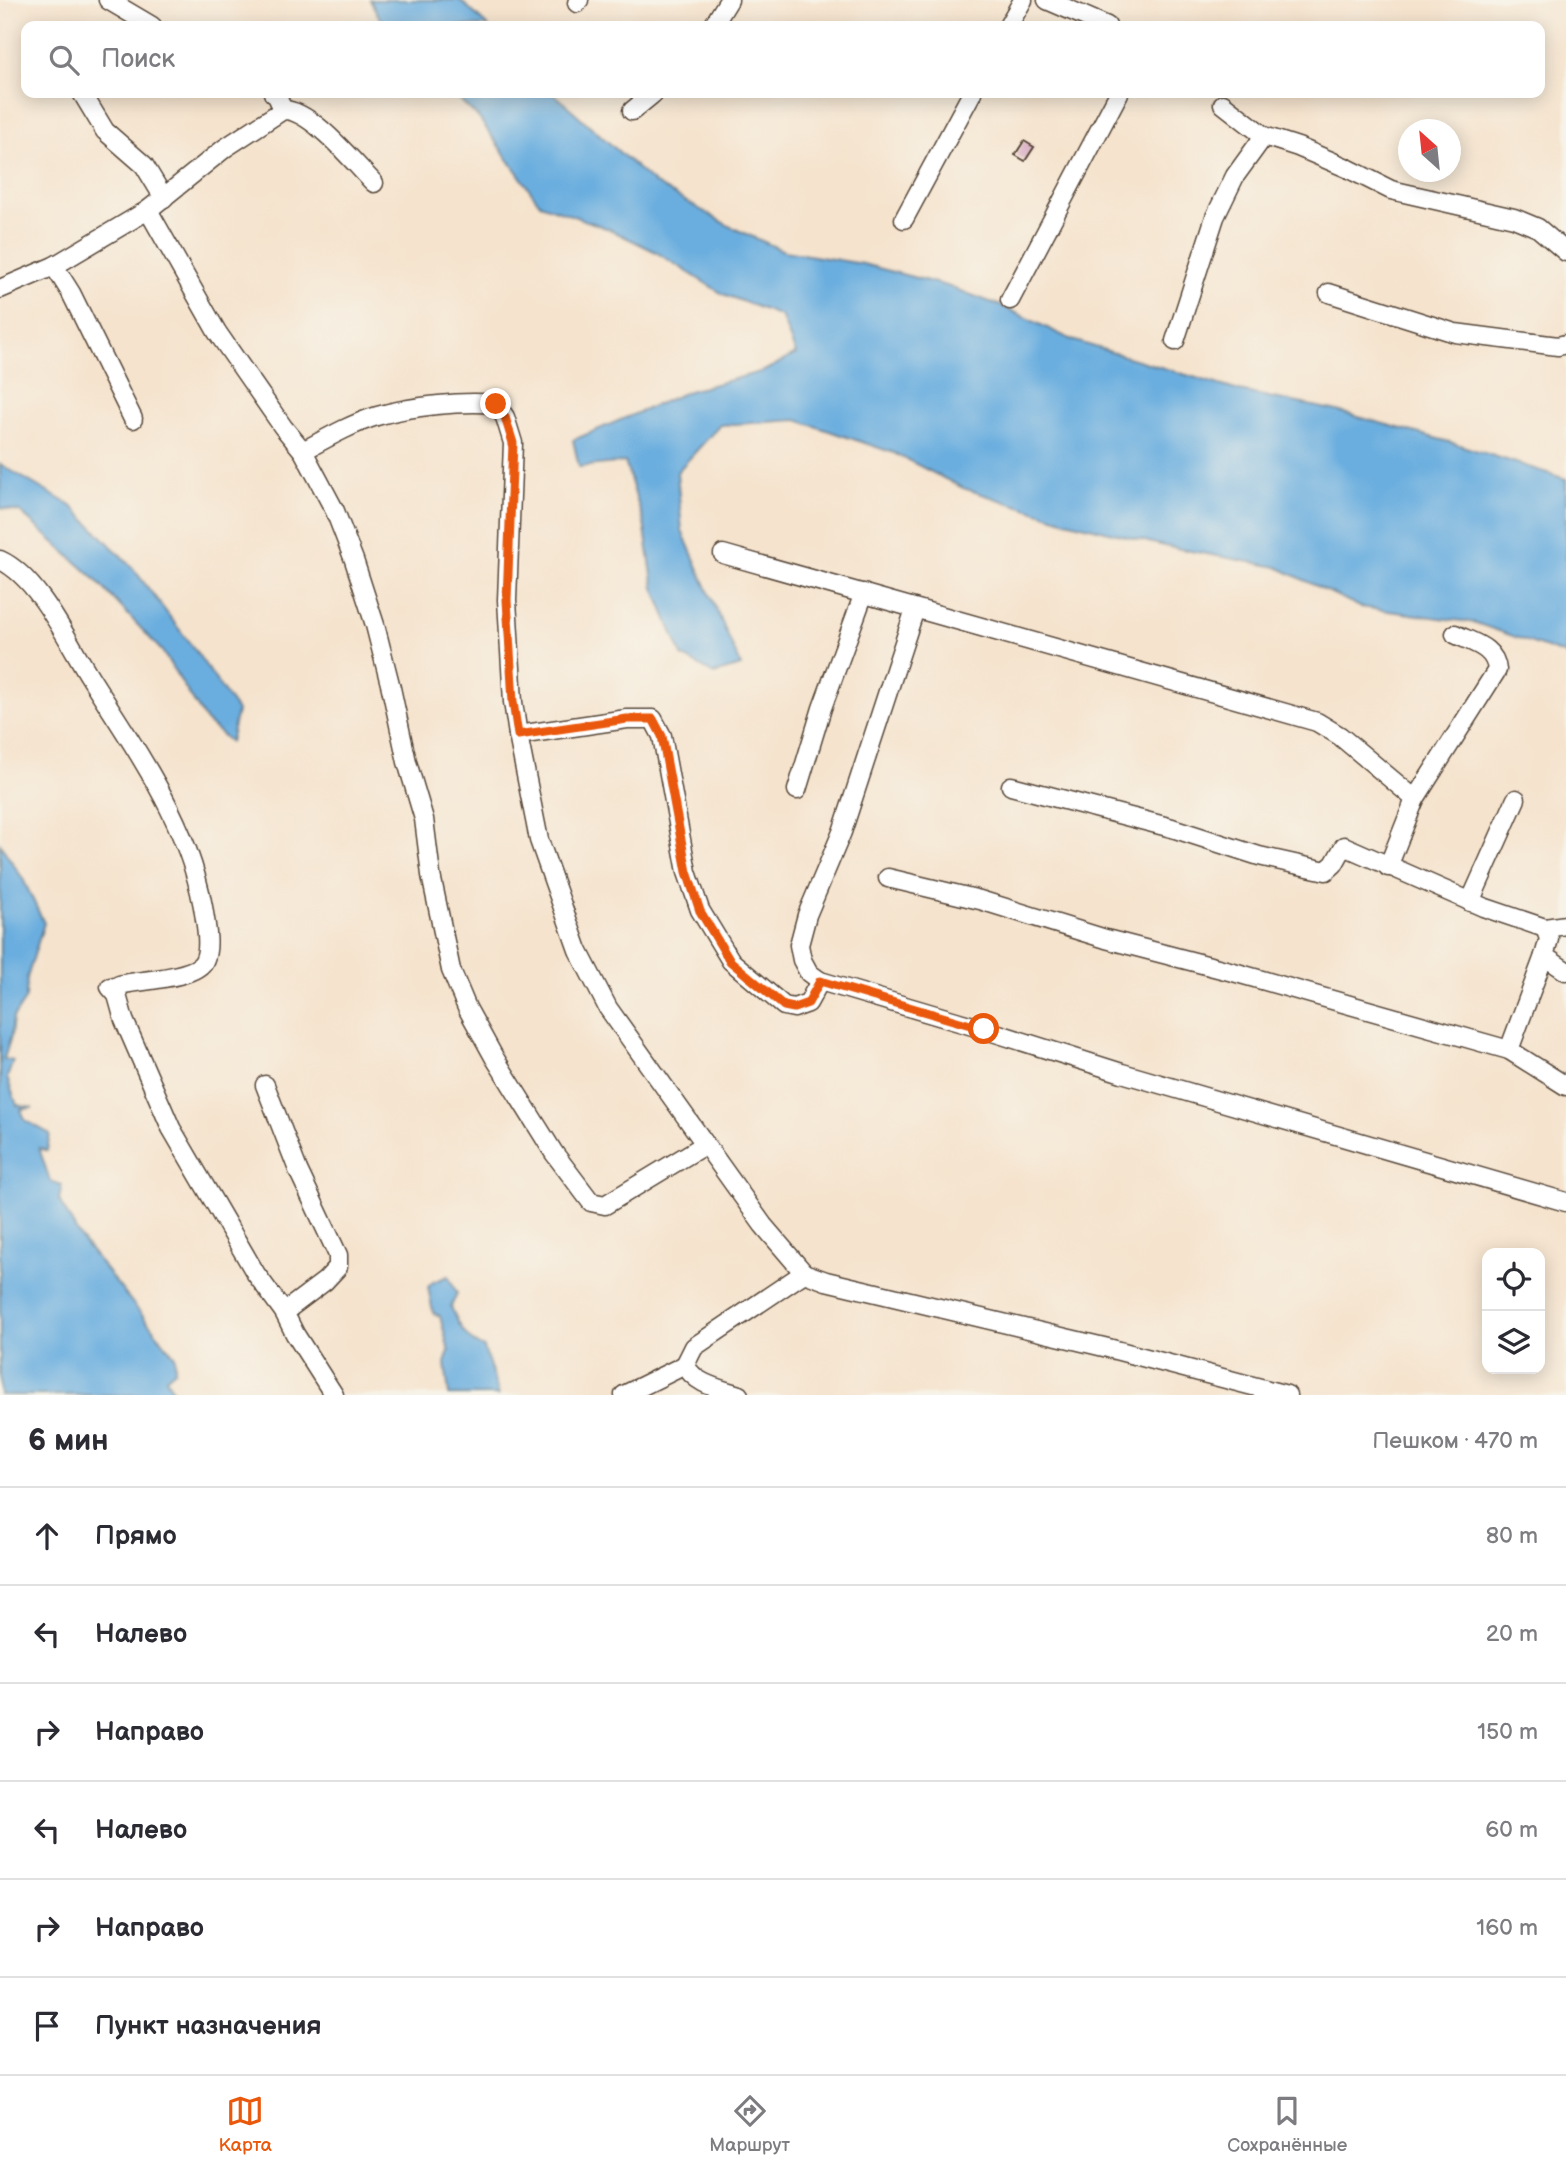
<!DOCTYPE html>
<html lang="ru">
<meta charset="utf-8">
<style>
body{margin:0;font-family:"Balsamiq Sans",sans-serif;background:#f7f7f7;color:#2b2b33}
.controls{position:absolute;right:21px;bottom:21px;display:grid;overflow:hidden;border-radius:14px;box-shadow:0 4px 18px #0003}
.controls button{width:63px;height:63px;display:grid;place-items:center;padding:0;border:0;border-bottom:2px solid #e1e1e2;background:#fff;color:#2b2b33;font:35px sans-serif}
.compass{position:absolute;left:1398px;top:119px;width:63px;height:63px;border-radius:50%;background:#fff;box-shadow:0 4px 18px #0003;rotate:333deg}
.stop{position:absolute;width:21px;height:21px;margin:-16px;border:5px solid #ea580c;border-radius:50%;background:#fff}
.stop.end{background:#ea580c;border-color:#fff;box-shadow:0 2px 7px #0008}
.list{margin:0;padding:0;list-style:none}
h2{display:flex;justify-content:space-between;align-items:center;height:91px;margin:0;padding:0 28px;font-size:30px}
h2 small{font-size:23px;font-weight:400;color:#7c7c81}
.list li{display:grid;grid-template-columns:46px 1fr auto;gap:21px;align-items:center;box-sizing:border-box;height:98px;padding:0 28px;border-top:2px solid #e1e1e2}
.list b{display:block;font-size:26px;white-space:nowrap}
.list em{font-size:23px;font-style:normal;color:#7c7c81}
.icon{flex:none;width:38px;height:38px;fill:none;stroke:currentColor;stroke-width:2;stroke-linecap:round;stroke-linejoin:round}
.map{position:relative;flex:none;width:1566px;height:1395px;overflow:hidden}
.search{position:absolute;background:#fff;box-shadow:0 4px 18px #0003;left:21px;right:21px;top:21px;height:77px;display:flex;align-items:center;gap:18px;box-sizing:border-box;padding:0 24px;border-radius:14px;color:#7c7c81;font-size:26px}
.sheet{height:679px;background:#fff}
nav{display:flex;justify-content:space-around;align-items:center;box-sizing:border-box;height:98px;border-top:2px solid #e1e1e2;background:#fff;font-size:19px;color:#7c7c81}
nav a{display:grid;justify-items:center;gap:4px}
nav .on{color:#ea580c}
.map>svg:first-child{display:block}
</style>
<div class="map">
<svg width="1566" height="1395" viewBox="0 0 1566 1395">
<rect width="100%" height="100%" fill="#f7f3e8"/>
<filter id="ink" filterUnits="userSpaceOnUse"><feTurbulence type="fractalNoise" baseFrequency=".0143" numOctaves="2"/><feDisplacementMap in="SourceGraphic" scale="14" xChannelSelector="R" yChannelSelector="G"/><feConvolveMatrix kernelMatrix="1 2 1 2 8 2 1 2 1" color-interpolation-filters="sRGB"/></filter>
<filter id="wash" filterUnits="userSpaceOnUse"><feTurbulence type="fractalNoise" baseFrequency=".00686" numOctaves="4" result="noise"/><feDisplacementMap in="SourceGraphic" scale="28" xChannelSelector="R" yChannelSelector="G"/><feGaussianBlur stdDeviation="1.57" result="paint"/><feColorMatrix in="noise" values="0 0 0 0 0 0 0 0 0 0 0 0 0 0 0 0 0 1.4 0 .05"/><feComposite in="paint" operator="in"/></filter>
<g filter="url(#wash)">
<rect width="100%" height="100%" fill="#f5e3cd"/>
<g fill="#6aaedf" stroke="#526c7e" stroke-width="2">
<polygon points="370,0 460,0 488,26 384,26"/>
<polygon points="452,93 553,93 654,183 731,227 784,251 863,264 947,286 1004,307 1072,340 1239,391 1333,410 1453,443 1566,479 1566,655 1476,623 1360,607 1277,567 1164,546 1066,521 963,488 894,453 797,420 720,425 677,472 682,531 741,666 714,674 682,656 654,588 644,523 625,462 579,467 573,440 689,391 764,371 796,354 781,316 723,294 654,251 609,229 540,204 478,117"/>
<polygon points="0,464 73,507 132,567 195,650 237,711 230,742 206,721 162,651 95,579 20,512 0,508"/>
<polygon points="0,844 23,879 44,923 27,978 26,998 13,1018 11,1036 4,1059 13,1061 7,1078 17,1105 33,1108 21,1109 25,1120 50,1134 47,1151 39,1148 50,1181 62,1185 59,1200 81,1239 175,1356 175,1370 166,1378 175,1395 0,1395"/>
<path d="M448 1276 457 1293 451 1307C458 1323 467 1342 484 1348L499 1395H449L445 1363 449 1351 440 1316 433 1313 428 1287 433 1282Z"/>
</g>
<g id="blocks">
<polygon fill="#d7a8c1" points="1024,141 1034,147 1025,161 1015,155"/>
</g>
</g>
<g filter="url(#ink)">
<use href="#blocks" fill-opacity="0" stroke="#574638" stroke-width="2"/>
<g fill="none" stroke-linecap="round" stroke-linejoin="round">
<defs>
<g id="minor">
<polyline points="108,0 152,26"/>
<polyline points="1047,0 1107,26"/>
<polyline points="577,3 579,0"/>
<polyline points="713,26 729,0"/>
<polyline points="1008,26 1023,0"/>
<polyline points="82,93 105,131 144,165 164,198"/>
<polyline points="273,93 277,96 283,110"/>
<polyline points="1223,104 1264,136 1298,147 1347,168 1391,190 1514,218 1538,228 1566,252"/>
<polyline points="632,111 654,93"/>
<polyline points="148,210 217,332 283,427 303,451 335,511 354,560 375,625 391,688 407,762 424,819 431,875 451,970 467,1008 494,1057 554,1153 591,1202 605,1205 704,1145"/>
<polyline points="904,219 972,93"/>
<polyline points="54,266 71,293 133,419"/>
<path d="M0 289 54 266 148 210 225 148 283 110C311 109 354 163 374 183"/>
<polyline points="1329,293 1455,333 1558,346 1566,344"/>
<polyline points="1010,300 1119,93"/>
<polyline points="1175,341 1215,217 1235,176 1264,136"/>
<path d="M303 451C327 438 351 424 377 416 411 406 461 401 496 404L505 417 513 443 507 600 513 702 518 735 539 840 578 950 608 1008 763 1225 804 1273 826 1281 1108 1348 1287 1395"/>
<polyline points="723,554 1317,722 1340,736 1415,799 1388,867"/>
<path d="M0 560C38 577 68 642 90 677 138 754 192 826 205 919 207 931 210 949 204 961 195 979 137 980 119 985L117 995"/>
<polyline points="518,735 627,719 653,719 662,736 687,872 700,910 731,961 784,1006 794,1008 808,1003 820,981 983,1029 1122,1073 1566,1202"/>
<polyline points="1011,786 1172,828 1259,856 1326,871 1334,864 1344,846 1483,907 1545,928 1566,925"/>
<polyline points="797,790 822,708 864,593"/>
<path d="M1415 799 1497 670C1495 647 1473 643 1455 634"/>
<polyline points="888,878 980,900 1106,939 1237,973 1509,1050 1566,1086"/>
<polyline points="1470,902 1516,799"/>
<polyline points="1545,928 1549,939 1544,956 1566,971"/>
<polyline points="820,981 809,973 802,960 799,945 807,915 842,832 915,609"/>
<polyline points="110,987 117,995 124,1020 171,1128 256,1274 284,1312 295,1334 334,1395"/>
<polyline points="1509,1050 1544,956"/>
<polyline points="265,1085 298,1170 338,1255 338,1267 325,1281 284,1312"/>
<polyline points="624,1395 685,1365"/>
<path d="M739 1395C718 1388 696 1385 685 1365L694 1347 804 1273"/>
</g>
</defs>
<use href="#minor" stroke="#574638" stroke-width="21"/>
<use href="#minor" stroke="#fff" stroke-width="18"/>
</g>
</g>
<g fill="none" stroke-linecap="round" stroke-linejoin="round" filter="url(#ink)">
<polyline stroke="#ea580c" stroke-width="9" points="496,404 505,417 513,443 507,600 513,702 518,735 627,719 653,719 662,736 687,872 700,911 730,961 784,1006 794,1008 808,1003 820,981 984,1029"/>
</g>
</svg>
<div class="controls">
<button><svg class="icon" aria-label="locate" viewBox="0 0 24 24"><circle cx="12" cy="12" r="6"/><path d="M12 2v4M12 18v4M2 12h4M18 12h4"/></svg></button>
<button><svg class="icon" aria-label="layers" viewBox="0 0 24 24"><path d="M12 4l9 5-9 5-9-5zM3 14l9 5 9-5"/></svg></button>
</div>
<svg class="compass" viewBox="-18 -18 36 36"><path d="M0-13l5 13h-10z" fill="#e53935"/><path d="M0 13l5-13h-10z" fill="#7c7c81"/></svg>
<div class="stop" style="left:984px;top:1029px"></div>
<div class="stop end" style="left:496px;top:404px"></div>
<div class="search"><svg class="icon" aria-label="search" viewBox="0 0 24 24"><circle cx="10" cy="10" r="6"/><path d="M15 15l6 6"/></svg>Поиск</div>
</div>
<section class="sheet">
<h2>6 мин<small>Пешком · 470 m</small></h2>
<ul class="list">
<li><svg class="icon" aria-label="ahead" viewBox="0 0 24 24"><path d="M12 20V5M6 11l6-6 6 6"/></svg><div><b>Прямо</b></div><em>80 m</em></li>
<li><svg class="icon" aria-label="left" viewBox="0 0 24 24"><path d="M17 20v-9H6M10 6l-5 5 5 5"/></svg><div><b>Налево</b></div><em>20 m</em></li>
<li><svg class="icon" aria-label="right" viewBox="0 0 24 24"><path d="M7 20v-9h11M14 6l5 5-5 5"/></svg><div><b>Направо</b></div><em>150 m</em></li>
<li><svg class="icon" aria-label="left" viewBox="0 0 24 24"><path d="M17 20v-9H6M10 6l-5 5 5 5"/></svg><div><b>Налево</b></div><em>60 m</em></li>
<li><svg class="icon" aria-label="right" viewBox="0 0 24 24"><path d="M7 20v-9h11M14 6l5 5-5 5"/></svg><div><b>Направо</b></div><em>160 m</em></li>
<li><svg class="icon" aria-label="arrive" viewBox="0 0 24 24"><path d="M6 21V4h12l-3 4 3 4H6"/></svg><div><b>Пункт назначения</b></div></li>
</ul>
</section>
<nav>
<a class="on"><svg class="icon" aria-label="map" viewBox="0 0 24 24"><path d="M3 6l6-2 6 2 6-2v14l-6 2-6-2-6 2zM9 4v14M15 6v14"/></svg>Карта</a>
<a><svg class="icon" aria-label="directions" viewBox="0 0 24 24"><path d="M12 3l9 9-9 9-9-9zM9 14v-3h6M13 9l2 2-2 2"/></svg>Маршрут</a>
<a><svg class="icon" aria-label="saved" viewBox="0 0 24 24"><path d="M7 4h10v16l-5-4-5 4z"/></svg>Сохранённые</a>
</nav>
